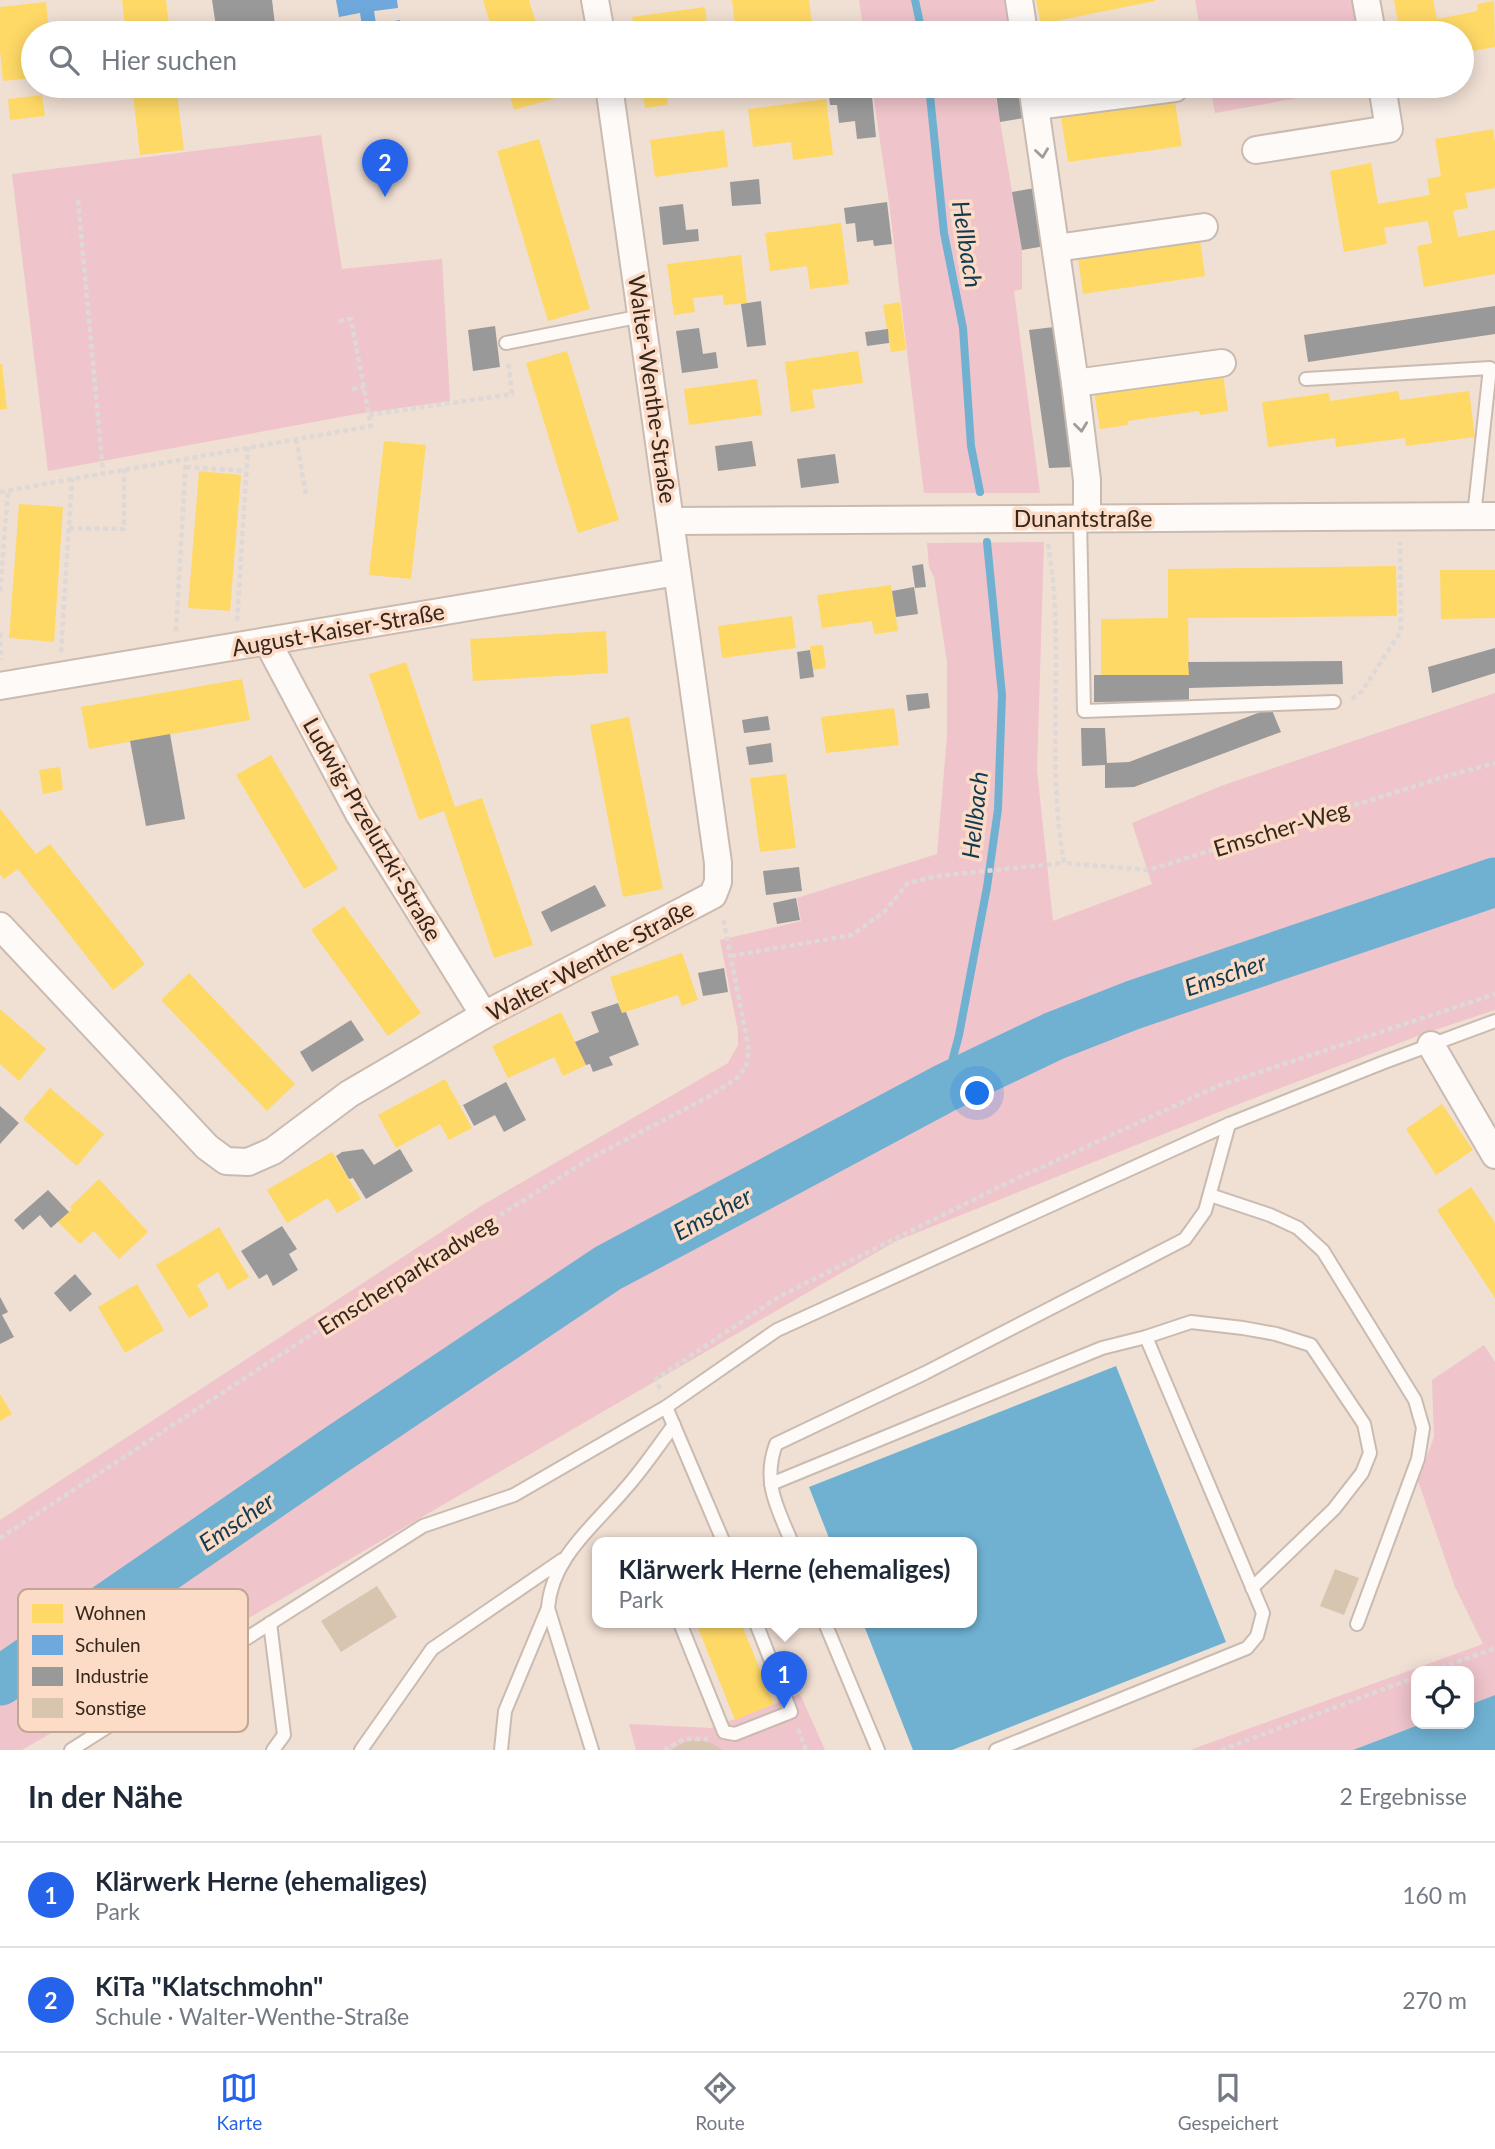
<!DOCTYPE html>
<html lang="de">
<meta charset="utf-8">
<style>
body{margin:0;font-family:Lato,sans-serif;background:#f2f2f3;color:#1f2937}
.controls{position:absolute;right:21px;bottom:21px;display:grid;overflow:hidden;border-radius:14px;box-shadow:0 4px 18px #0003}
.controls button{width:63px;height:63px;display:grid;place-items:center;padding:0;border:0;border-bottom:2px solid #e0e1e3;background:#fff;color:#1f2937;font:35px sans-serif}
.you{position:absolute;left:978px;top:1094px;width:24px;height:24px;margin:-18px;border:5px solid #fff;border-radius:50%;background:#1a73e8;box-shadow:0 0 0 10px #1a73e833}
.badge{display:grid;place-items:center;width:46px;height:46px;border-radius:50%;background:#2563eb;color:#fff;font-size:23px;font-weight:700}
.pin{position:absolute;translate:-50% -58px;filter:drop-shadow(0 2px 4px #0008)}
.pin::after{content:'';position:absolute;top:37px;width:24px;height:21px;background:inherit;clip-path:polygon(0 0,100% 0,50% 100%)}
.popup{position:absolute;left:592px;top:1537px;width:385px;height:91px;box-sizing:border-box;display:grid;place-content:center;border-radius:14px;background:#fff;filter:drop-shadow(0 2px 5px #0005);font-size:23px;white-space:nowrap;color:#747a83}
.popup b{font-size:26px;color:#1f2937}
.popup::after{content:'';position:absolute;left:50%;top:100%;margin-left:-14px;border:14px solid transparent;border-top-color:#fff}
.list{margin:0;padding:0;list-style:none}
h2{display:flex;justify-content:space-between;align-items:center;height:91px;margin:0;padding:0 28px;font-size:30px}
h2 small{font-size:23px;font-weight:400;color:#747a83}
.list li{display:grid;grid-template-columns:46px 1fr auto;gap:21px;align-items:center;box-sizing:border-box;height:105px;padding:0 28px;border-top:2px solid #e0e1e3}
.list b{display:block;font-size:26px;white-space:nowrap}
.list p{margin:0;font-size:23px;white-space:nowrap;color:#747a83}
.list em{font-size:23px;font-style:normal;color:#747a83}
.icon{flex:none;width:38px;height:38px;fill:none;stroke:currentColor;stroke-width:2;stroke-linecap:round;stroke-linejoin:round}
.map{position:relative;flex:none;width:1495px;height:1750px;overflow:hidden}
.search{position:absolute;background:#fff;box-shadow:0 4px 18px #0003;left:21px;right:21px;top:21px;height:77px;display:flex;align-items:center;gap:18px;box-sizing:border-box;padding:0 24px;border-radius:38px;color:#747a83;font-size:26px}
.sheet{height:301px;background:#fff}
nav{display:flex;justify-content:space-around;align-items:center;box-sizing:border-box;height:98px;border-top:2px solid #e0e1e3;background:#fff;font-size:19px;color:#747a83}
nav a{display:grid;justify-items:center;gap:4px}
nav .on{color:#2563eb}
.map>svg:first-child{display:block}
</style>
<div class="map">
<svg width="1495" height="1750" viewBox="0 0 1495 1750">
<rect width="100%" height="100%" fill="#f0dfd3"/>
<g fill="#efc4cb">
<polygon points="859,0 1010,0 1013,27 985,31 985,33 864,33"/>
<polygon points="1195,0 1356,0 1362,33 1201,33"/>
<polygon points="872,86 994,86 1022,250 1022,289 1014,291 1040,493 924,493 889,202"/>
<polygon points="1210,86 1364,86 1215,113"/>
<polygon points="321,135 342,269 442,259 450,401 357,414 48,471 12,174"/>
<polygon points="1044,542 1037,770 1053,921 1152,884 1132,823 1221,786 1495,693 1495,1010 1423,1034 1244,1102 896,1241 22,1750 0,1750 0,1520 481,1206 728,1063 738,1045 738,1031 720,940 801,921 797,898 937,854 947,736 947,662 934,577 929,567 927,543"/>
<polygon points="1484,1345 1495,1362 1495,1695 1469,1705 1469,1671 1416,1671 1416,1724 1421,1724 1353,1750 1190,1750 1483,1644 1455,1587 1418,1481 1434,1437 1432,1380"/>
<polygon points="800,1694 825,1750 636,1750 629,1724 711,1728"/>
</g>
<g fill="#70b1d2">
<polygon points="1116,1366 1226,1642 952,1750 913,1750 863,1623 971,1623 971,1543 831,1543 809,1487"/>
<polygon points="1495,1695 1495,1750 1353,1750 1421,1724 1469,1724 1469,1705"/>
</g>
<g fill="#ffd966">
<polygon points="122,0 166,0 170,33 126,33"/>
<polygon points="483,0 529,0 539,33 493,33"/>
<polygon points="732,0 809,0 813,33 754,33 753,22 735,25"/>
<polygon points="1036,0 1155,0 1155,1 1041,24"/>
<polygon points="1394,0 1433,0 1437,19 1478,11 1477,4 1494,1 1495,47 1462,53 1462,33 1400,33"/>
<polygon points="46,2 49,33 33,33 33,78 3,81 0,50 0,7"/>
<polygon points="705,7 708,33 635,33 632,17"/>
<polygon points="132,86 176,86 184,150 140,155"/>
<polygon points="507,86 553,86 556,98 514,110"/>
<polygon points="642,86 665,86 668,105 645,108"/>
<polygon points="42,95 45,116 10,120 8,99"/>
<polygon points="826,99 833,155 793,160 791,142 753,147 748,109"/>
<polygon points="1175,102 1182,146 1068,162 1061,118"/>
<polygon points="1493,129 1495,142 1495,188 1465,193 1468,208 1453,211 1458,237 1495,230 1495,274 1424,287 1417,246 1432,243 1428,221 1384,228 1387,244 1344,252 1330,171 1371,163 1378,204 1430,195 1427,179 1441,176 1435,139"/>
<polygon points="724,130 728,167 655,177 650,140"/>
<polygon points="539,139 590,309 548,321 497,151"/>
<polygon points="841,223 849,284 810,289 807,266 770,271 765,233"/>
<polygon points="1199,233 1205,276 1083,294 1077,251"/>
<polygon points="741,255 747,303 724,305 723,295 693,298 695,312 674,315 667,264"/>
<polygon points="900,302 906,350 891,352 883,305"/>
<polygon points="567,351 619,520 578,533 526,363"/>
<polygon points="858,351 863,383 812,390 815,408 791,412 785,362"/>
<polygon points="0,364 2,364 7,409 0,410"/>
<polygon points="1223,374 1228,411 1200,415 1199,411 1128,421 1128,425 1100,429 1094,391"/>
<polygon points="757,379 762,415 689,425 684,389"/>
<polygon points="1398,391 1400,400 1469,391 1475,437 1406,446 1405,438 1336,447 1335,438 1268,447 1262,402 1329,393 1330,401"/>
<polygon points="384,441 426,445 411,579 369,575"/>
<polygon points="199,471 241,475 230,611 188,608"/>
<polygon points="19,504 63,507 54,642 9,638"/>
<polygon points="1396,566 1397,616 1188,618 1189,675 1101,676 1101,619 1168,618 1168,569"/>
<polygon points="1440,570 1495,570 1495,618 1441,619"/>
<polygon points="891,585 898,631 874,634 872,621 822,628 817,595"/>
<polygon points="792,616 796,648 722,658 718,626"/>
<polygon points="606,631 608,673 473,681 470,639"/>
<polygon points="823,645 826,668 813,670 810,646"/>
<polygon points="406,662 455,807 482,798 533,945 494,958 444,811 419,820 369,674"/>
<polygon points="242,679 250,720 89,749 81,707"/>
<polygon points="894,708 899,745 826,753 821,717"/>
<polygon points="629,717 663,889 623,897 590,725"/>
<polygon points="271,755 338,869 304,889 236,775"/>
<polygon points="60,767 63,790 43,794 39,770"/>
<polygon points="786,774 796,848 760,852 750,778"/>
<polygon points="0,809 36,854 50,844 145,964 113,990 18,869 4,879 0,874"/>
<polygon points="344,906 421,1013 388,1036 311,930"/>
<polygon points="682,953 698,1000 682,1006 678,995 622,1013 610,977"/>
<polygon points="189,973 295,1084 267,1111 161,1000"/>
<polygon points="0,1009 46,1049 19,1081 0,1064"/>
<polygon points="561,1012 586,1065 563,1076 554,1057 508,1078 492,1046"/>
<polygon points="445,1079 472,1128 449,1140 440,1124 396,1148 378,1115"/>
<polygon points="50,1088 104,1134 77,1166 23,1119"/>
<polygon points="1442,1104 1473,1150 1436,1175 1406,1129"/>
<polygon points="332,1152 361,1199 337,1213 328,1198 287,1223 267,1190"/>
<polygon points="99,1179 148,1232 119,1259 94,1231 80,1244 58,1222 72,1209 70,1207"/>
<polygon points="1471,1187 1495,1223 1495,1298 1437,1210"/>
<polygon points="219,1227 249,1277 228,1290 218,1272 197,1285 209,1306 189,1318 156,1265"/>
<polygon points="137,1284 164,1330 125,1353 98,1307"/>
<polygon points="0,1394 12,1414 0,1421"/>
<polygon points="696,1623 741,1623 774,1704 735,1720"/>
</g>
<polygon fill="#6fa8dc" points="336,0 397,0 398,8 374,11 376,24 400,20 402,33 342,33 341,29 362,26 360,13 339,17"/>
<g fill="#999">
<polygon points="212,0 272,0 276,33 217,33"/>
<polygon points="828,86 871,86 876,137 857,139 855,121 839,123 837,105 830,105"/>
<polygon points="995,86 1019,86 1024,118 1000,122"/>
<polygon points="759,179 761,204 732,206 730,182"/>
<polygon points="1035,188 1045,246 1022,250 1012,192"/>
<polygon points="887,202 892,244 874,246 873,240 857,242 855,223 846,224 844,208"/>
<polygon points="683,204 686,230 698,229 699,241 663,245 659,207"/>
<polygon points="761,301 766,345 747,347 741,304"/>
<polygon points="1495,306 1495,334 1308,362 1304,335"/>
<polygon points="495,326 500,367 473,371 468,330"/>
<polygon points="1054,327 1074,467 1049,468 1029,330"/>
<polygon points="699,328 703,354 716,352 718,368 682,373 676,331"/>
<polygon points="888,329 889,343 867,346 865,332"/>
<polygon points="752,441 756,466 718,471 715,446"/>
<polygon points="835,454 839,483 801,488 797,459"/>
<polygon points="923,564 926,587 915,588 912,566"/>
<polygon points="914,587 918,614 896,617 892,591"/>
<polygon points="1495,648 1495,673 1432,693 1428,667"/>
<polygon points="810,650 814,677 800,679 797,652"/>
<polygon points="1342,661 1343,684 1189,688 1189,701 1094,702 1094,675 1189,675 1188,662"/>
<polygon points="928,693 930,708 908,711 906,695"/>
<polygon points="1271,708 1281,732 1134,787 1105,788 1105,765 1082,766 1081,728 1105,728 1107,763 1129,762"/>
<polygon points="768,716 770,730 744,733 742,720"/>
<polygon points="170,734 185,819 146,826 130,741"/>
<polygon points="771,743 773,762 749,765 746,747"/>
<polygon points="799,867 802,891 766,895 763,871"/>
<polygon points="595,885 606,906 551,932 541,912"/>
<polygon points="796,898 800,920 777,924 773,903"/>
<polygon points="724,968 728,992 703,996 698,973"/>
<polygon points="618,1003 622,1013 626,1012 639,1045 609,1057 613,1065 593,1072 590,1064 586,1065 575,1042 599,1032 591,1012"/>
<polygon points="351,1020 364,1040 312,1072 300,1052"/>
<polygon points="506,1082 526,1120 504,1132 495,1115 474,1126 463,1105"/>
<polygon points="0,1106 19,1123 0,1144"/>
<polygon points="363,1149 374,1165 400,1149 413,1171 366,1199 353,1178 349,1179 336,1156 342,1152"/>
<polygon points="48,1190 69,1212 51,1228 40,1215 23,1230 14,1220"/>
<polygon points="282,1226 297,1249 289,1254 298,1270 273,1286 267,1274 259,1279 241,1251"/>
<polygon points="75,1274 92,1294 70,1312 54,1293"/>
<polygon points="0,1297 8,1312 2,1315 14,1337 0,1344"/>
</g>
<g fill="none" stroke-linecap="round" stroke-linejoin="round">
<g stroke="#70b1d2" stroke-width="8">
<polyline points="915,0 922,33"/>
<polyline points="929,86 944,233 963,328 971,446 980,492"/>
<polyline points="945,1088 959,1035 987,887 998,809 1002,695 987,542"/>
</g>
<polyline stroke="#70b1d2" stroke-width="49" points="0,1681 336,1450 608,1268 945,1088 1054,1036 1133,1005 1495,882"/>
</g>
<g fill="#d8c5b0">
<polygon points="1335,1569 1359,1578 1344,1615 1320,1606"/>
<polygon points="377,1586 397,1617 341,1652 321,1621"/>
<polygon points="700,1740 713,1744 723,1750 671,1750 687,1741"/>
</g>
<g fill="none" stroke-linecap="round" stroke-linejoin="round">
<defs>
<g id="service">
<polyline points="506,343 642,316"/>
<polyline points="1306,379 1490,368 1474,516"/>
<polyline points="1080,518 1084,711 1334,702"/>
<polyline points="1210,1195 1270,1215 1298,1228 1323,1251 1415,1400 1423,1428 1418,1459 1357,1624"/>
<polyline points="666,1407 724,1543"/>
<polyline points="771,1484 1102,1348 1146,1337 1191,1322 1243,1328 1276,1334 1311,1345 1364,1424 1370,1453 1362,1473 1334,1509 1252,1588"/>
<path d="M792 1543C777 1507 762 1482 776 1444L925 1373 1185 1239 1205 1211 1229 1124"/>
<polyline points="270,1623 284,1735 273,1750"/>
<polyline points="680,1623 724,1732 735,1734 791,1712 756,1623"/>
<polyline points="825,1623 878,1750"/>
<polyline points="71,1750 423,1526 514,1495 666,1407 777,1330 1229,1124 1382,1063 1495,1021"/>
<polyline points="361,1750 432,1649 562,1560"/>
<polyline points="501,1750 505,1711 548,1608"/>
<path d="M592 1750 548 1608C552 1557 594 1526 625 1489 643 1469 658 1446 674 1425"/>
<polyline points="996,1750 1247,1648 1257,1636 1263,1613 1146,1337"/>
</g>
<g id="minor">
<polyline points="595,0 601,33"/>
<polyline points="1019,0 1024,33"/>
<polyline points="1366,0 1372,33"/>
<polyline points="1032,86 1075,383 1087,480 1087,518"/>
<polyline points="1036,106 1175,88"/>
<polyline points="1256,150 1389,129 1382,86"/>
<polyline points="1056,248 1204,227"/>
<polyline points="1075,383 1222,363"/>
<polyline points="671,521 1495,516"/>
<polyline points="267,641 359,814 484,1015"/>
<polyline points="0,686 677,572"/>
<polyline points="0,926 207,1147 226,1161 248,1162 273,1151 349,1094 484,1015 713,895 718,882 718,863 609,86"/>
<polyline points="1431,1045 1495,1155"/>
</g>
</defs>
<use href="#service" stroke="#cabbb1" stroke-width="16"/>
<use href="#minor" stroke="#cabbb1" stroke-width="30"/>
<g stroke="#ded9d6" stroke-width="4.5" stroke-dasharray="5 3.5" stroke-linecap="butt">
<polyline points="78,200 103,472"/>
<polyline points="352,389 364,387"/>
<polyline points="369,415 512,394 508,361"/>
<polyline points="296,439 306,495"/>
<polyline points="186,467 246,471"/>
<polyline points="0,492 371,426 351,319 338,321"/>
<polyline points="69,528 124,529 124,469"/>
<path d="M1048 544C1066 649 1045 758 1064 863L1149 870 1447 776 1495 763"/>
<polyline points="0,591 8,491"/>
<polyline points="237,621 248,447"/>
<polyline points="176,631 186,458"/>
<polyline points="0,633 1,660"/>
<polyline points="61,652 72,478"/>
<polyline points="1352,699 1362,691 1401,631 1400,542"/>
<polyline points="731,956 852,935 884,912 908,883 937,876 1064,863"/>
<polyline points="660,1389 656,1379 780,1296 1001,1186 1218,1086 1495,994"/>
<polyline points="0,1538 355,1306 591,1158 708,1097 737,1078 746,1067 749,1050 723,918"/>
<polyline points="1433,1671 1495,1648"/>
<polyline points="798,1729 806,1750"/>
<polyline points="664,1750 684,1739 708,1739"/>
<polyline points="1221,1750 1416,1677"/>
</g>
<use href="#service" stroke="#fdfaf8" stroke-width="12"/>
<use href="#minor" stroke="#fdfaf8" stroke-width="26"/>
</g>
<defs><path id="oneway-chevron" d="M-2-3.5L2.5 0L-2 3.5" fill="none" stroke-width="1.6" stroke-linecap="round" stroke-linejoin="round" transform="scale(1.75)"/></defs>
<g stroke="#a39b95">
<use href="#oneway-chevron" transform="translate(1042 153) rotate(82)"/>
<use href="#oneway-chevron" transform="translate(1081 427) rotate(83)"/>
</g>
<g text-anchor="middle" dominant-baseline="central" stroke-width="7" stroke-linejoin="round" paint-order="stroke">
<g font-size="23" fill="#36271d" stroke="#fcdcc7">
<text transform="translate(653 389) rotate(82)">Walter-Wenthe-Straße</text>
<text x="1083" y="518">Dunantstraße</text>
<text transform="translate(338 629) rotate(-10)">August-Kaiser-Straße</text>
<text transform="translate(1281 828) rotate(-17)">Emscher-Weg</text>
<text transform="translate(373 829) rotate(60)">Ludwig-Przelutzki-Straße</text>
<text transform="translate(590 960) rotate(-28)">Walter-Wenthe-Straße</text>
<text transform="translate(407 1274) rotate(-32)">Emscherparkradweg</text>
</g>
<g font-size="24" font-style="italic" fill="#103a50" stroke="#fcdcc7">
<text transform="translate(968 244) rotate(81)">Hellbach</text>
<text transform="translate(974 815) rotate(-84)">Hellbach</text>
<text transform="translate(1225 974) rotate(-19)">Emscher</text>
<text transform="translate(712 1213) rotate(-28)">Emscher</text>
<text transform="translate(236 1521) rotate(-34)">Emscher</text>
</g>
</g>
<rect x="18" y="1589" width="230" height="143" rx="10" fill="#fcdcc7" stroke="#c1a694" stroke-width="2"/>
<rect x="32" y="1604" width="31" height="19" fill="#ffd966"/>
<rect x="32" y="1635" width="31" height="20" fill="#6fa8dc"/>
<rect x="32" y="1667" width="31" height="19" fill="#999"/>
<rect x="32" y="1698" width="31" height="20" fill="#d8c5b0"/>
<g font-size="19" fill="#36271d">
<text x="75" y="1620">Wohnen</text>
<text x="75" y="1652">Schulen</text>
<text x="75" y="1683">Industrie</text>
<text x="75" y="1715">Sonstige</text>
</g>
</svg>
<div class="controls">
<button><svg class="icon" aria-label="locate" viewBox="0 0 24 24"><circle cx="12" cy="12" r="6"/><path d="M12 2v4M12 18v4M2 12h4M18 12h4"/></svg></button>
</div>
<div class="you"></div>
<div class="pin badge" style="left:784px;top:1709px">1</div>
<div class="popup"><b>Klärwerk Herne (ehemaliges)</b>Park</div>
<div class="pin badge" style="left:385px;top:197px">2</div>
<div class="search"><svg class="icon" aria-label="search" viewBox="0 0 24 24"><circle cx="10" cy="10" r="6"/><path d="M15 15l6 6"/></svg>Hier suchen</div>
</div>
<section class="sheet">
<h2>In der Nähe<small>2 Ergebnisse</small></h2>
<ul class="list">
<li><span class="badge">1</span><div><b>Klärwerk Herne (ehemaliges)</b><p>Park</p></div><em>160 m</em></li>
<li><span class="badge">2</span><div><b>KiTa &quot;Klatschmohn&quot;</b><p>Schule · Walter-Wenthe-Straße</p></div><em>270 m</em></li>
</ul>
</section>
<nav>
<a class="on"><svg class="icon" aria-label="map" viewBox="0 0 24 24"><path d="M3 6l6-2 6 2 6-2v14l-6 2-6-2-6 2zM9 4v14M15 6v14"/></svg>Karte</a>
<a><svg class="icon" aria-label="directions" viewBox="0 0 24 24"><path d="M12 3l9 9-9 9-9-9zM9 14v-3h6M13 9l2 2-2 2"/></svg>Route</a>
<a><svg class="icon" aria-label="saved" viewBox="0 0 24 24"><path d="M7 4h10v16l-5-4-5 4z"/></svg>Gespeichert</a>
</nav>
